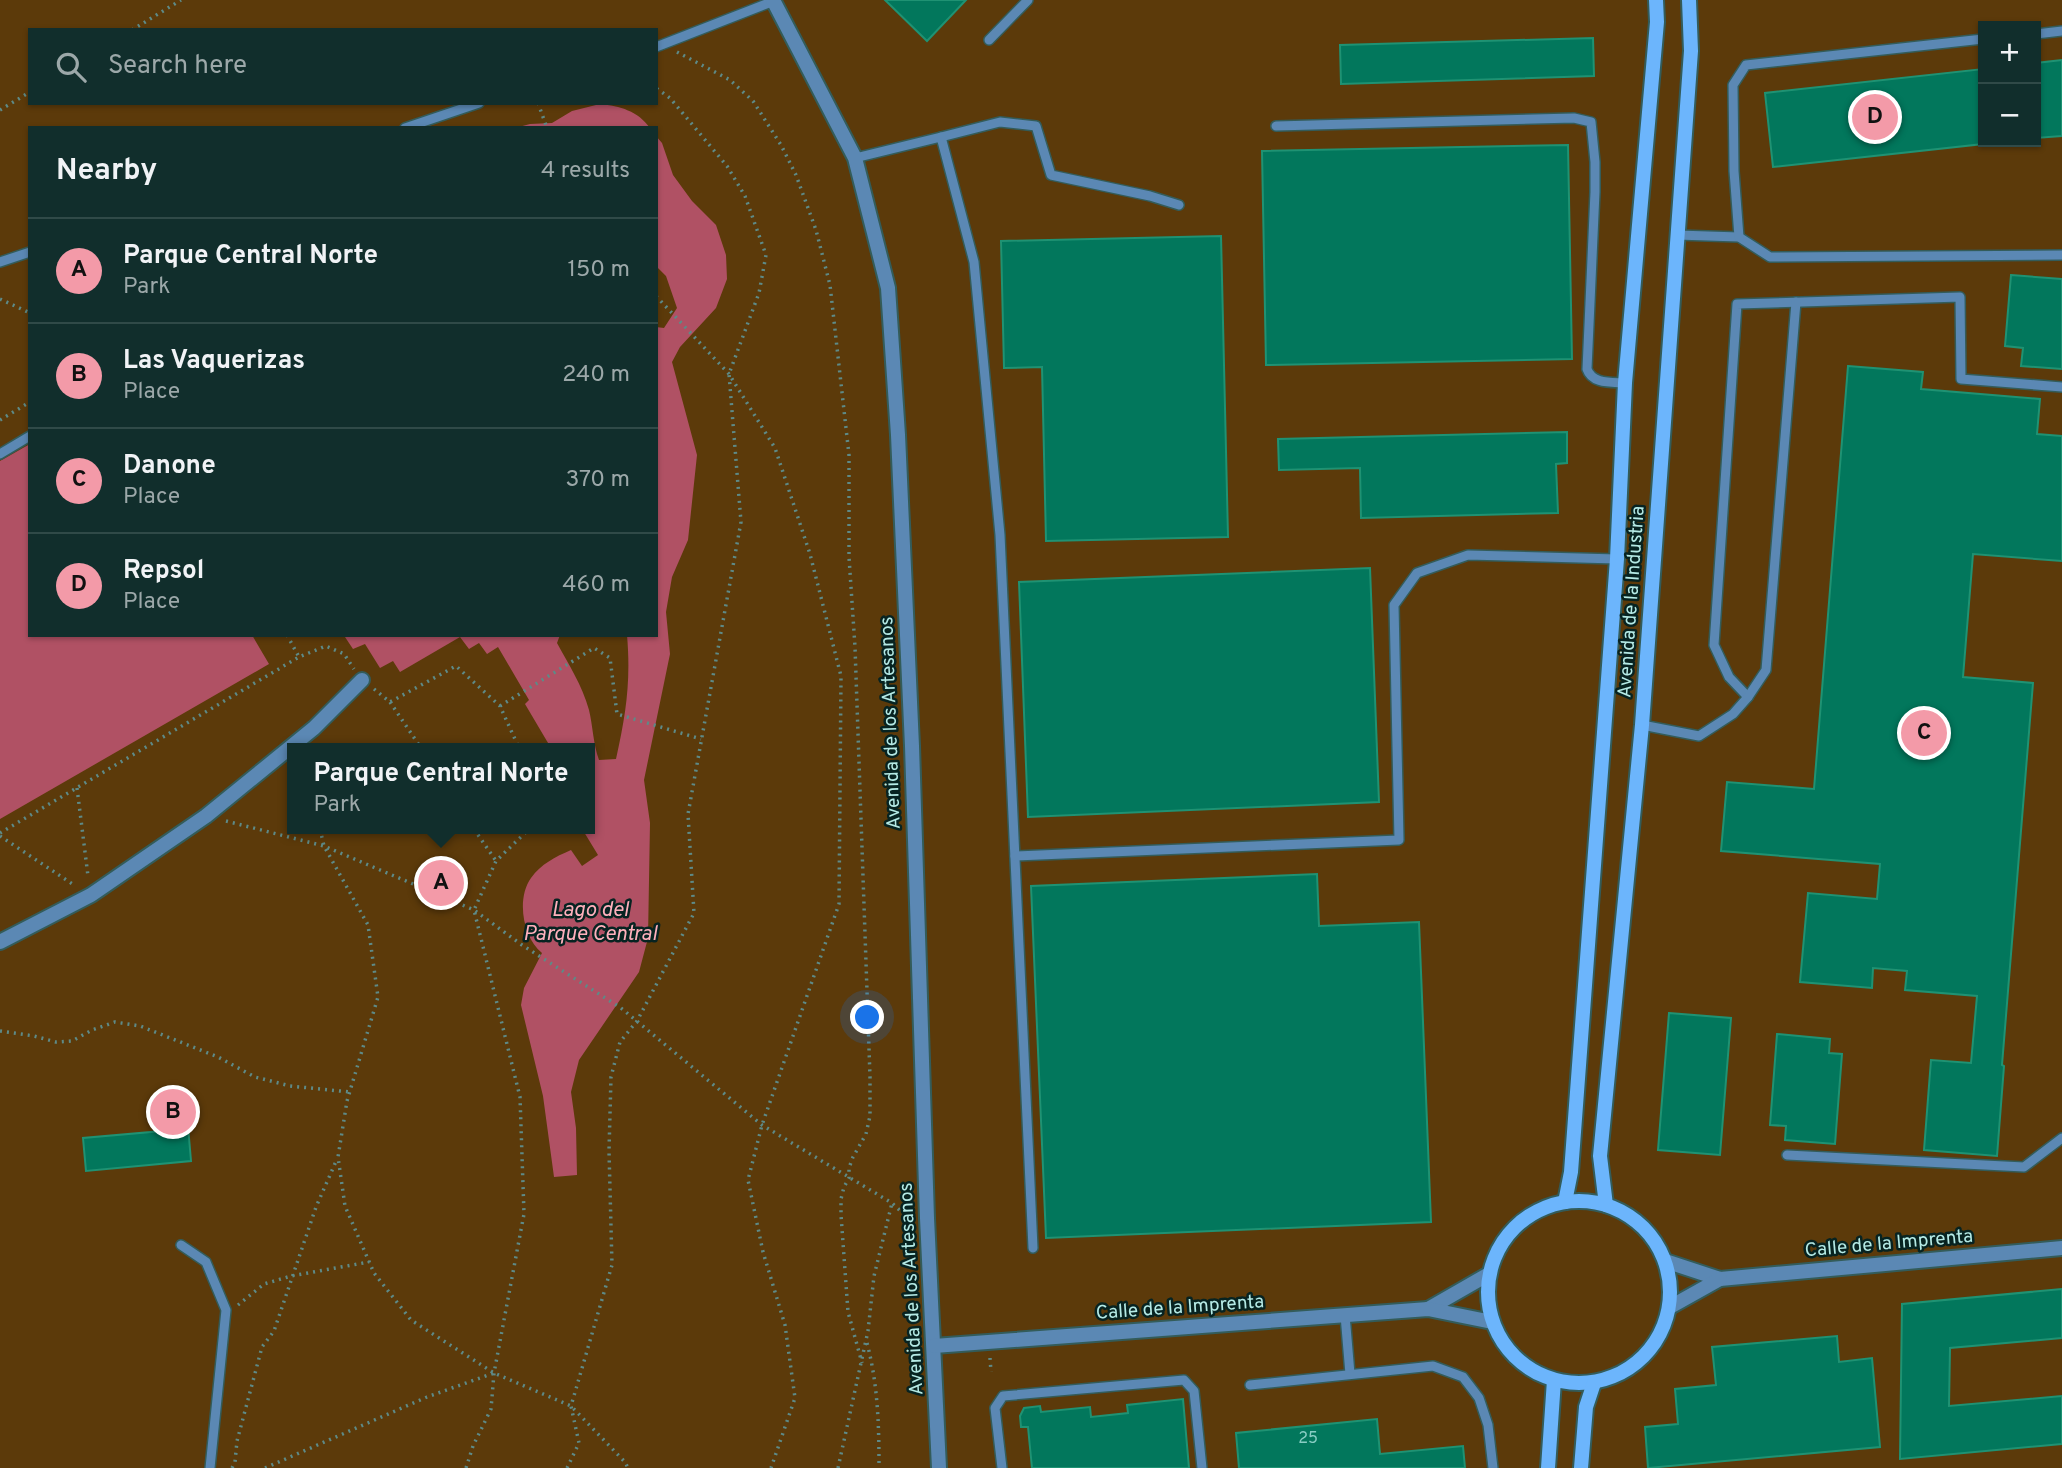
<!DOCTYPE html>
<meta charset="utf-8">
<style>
body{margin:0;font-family:Overpass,sans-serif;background:#1a3634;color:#f1f3f6}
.controls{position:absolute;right:21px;top:21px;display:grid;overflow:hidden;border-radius:0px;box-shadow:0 2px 5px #0004}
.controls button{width:63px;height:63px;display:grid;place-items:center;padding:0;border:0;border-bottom:2px solid #304a48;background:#112e2c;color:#f1f3f6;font:35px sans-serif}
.you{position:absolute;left:868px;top:1018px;width:24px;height:24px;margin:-18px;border:5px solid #fff;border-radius:50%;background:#1a73e8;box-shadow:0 0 0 10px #1a73e833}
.badge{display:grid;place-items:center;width:46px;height:46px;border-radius:50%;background:#f39aa8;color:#111;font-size:23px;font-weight:700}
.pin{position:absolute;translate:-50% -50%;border:4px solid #fff;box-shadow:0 2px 7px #0006}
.popup{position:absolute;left:287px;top:743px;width:308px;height:91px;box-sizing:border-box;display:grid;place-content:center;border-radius:0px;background:#112e2c;filter:drop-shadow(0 2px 5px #0005);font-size:23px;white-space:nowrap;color:#9ca8a9}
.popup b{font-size:26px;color:#f1f3f6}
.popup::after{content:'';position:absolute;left:50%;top:100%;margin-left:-14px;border:14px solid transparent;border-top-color:#112e2c}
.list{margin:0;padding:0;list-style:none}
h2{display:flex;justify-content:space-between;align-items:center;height:91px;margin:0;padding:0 28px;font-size:30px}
h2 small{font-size:23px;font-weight:400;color:#9ca8a9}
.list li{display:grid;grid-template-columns:46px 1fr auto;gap:21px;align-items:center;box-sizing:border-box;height:105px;padding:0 28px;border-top:2px solid #304a48}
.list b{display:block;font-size:26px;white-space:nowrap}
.list p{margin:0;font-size:23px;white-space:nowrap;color:#9ca8a9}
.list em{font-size:23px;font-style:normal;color:#9ca8a9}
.icon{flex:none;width:38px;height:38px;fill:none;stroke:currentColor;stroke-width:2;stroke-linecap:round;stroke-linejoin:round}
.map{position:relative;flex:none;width:2062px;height:1468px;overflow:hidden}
.search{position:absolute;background:#112e2c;box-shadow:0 2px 5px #0004;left:28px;top:28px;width:630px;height:77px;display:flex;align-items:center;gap:18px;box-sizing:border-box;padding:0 24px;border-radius:0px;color:#9ca8a9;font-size:26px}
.panel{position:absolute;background:#112e2c;box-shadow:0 2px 5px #0004;left:28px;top:126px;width:630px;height:511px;border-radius:0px}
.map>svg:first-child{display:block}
</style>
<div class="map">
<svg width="2062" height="1468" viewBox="0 0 2062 1468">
<rect width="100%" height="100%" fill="#173d3b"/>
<path fill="#5c3a0a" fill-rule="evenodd" d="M0 0H2062V1468H0ZM1983 26H2036V142H1983ZM30 30H656V103H30ZM30 128H656V635H30ZM292 748H590V829H292Z"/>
<g fill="#b05164">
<path d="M600 104C620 106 638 111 650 128H515L530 124 552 123 572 111Z"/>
<path d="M656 136 662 143 673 175 692 201 716 225 726 255 727 279 716 308 680 347 672 362 697 455 688 540 672 577 666 612 670 654 644 780 650 823 648 938 639 972 579 1060 571 1092 576 1128 577 1175 554 1177 543 1096 521 1005 524 988 542 953C523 938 516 899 531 878 541 864 555 857 571 850L582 866 598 855 584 832 590 829V748H551L525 704 529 700 498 647 487 654 479 643 469 649 460 637 400 672 393 661 380 668 365 644 353 649 345 637 341 635H560L557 643C569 665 582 685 589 710 593 727 593 743 599 760L616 759C626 714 631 681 627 635H656V327L664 328 677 308 666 276 656 266Z"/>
<polygon points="30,444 30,635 252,635 269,664 0,819 0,461"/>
</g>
<g fill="#02775c" stroke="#1f9273" stroke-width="2">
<polygon points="885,0 966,0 927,41"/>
<polygon points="1593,38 1594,76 1341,84 1340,45"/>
<polygon points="2062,60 2062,136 2036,138 2036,63"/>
<polygon points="1983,69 1983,144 1773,167 1765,93"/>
<polygon points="1568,145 1572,359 1266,365 1262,151"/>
<polygon points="1221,236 1228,537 1046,541 1042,367 1004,368 1001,241"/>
<polygon points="2011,275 2062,279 2062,369 2021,366 2023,348 2005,346"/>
<polygon points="1848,366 1923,372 1921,389 2040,399 2037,434 2062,436 2062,561 1973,554 1963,677 2033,683 2002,1065 2004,1066 1997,1156 1924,1150 1931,1060 1971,1063 1977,996 1905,990 1907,971 1873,968 1872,988 1800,982 1808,893 1877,899 1880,864 1721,851 1727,782 1814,789"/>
<polygon points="1567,432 1567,463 1556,464 1558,513 1361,518 1360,468 1279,470 1278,439"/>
<polygon points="1370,568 1379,802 1028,817 1019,582"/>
<polygon points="1317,874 1319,926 1419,922 1431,1222 1046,1238 1031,886"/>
<polygon points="1669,1013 1731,1018 1720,1155 1658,1150"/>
<polygon points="1777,1034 1830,1039 1829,1053 1842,1054 1835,1144 1785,1140 1786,1126 1770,1125"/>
<polygon points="185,1091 191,1161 86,1171 83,1138 162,1131 158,1093"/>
<polygon points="2062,1289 2062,1338 1950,1348 1949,1406 2062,1396 2062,1444 1900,1459 1902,1304"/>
<polygon points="1837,1336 1839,1362 1872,1358 1880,1447 1648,1468 1645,1427 1678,1424 1675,1389 1716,1385 1712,1347"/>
<polygon points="1183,1399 1189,1468 1032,1468 1028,1427 1021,1427 1020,1416 1024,1408 1040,1406 1041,1412 1090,1407 1091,1417 1128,1413 1127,1405"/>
<polygon points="1377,1419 1380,1454 1463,1446 1465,1468 1239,1468 1236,1433"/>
</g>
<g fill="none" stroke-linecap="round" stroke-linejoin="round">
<defs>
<g id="lane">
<polyline points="2036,34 2062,31"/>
<polyline points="989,40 1028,0"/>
<polyline points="656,47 774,1"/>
<path d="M1276 126 1574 118 1591 122 1595 162V192L1587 369C1592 384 1611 382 1625 383"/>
<polyline points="405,128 479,103"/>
<polyline points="941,137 1000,122 1036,126 1051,175 1150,196 1179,205"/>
<polyline points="855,158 941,137 974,262 1000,535 1033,1248"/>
<polyline points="1677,235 1739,237 1770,257 2062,255"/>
<polyline points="1739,237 1734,171 1733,85 1746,65 1983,39"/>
<polyline points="0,262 30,252"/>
<polyline points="0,454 30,436"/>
<polyline points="1748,697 1729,677 1714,645 1737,304 1960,297 1961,379 2062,387"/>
<polyline points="1642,725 1699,736 1733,714 1748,697 1766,670 1796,302"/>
<polyline points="1015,856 1399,840 1394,605 1417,573 1468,555 1617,559"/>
<polyline points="1787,1155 2024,1167 2062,1138"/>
<polyline points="181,1245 206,1262 226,1310 210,1468"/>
<polyline points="1345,1315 1350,1374"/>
<polyline points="1250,1385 1433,1366 1463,1377 1479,1398 1488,1425 1493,1468"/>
<polyline points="1002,1468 995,1408 1003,1396 1184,1380 1194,1391 1202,1468"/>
</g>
<g id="street">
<polyline points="773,0 855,158 888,288 898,435 912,746 927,1218 939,1468"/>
<polyline points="0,942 91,895 206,816 314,728 362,680"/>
<polyline points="1665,1261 1720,1279 2062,1248"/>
<polyline points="1670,1307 1720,1279"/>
<polyline points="1428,1309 1489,1274"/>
<polyline points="934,1346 1428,1309 1492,1322"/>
</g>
<g id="secondary">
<circle cx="1579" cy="1292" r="91"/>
<polyline points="1565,1202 1571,1172 1617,559 1625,383 1657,22 1656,0"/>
<polyline points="1606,1205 1600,1156 1642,725 1691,51 1689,0"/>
<polyline points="1548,1468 1554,1380"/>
<polyline points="1581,1468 1586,1407 1594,1383"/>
</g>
</defs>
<use href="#lane" stroke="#335c5a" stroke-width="12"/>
<use href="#street" stroke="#335c5a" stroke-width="18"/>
<use href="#secondary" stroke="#335c5a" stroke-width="18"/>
<g stroke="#5e8a87" stroke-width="3.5" stroke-dasharray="2 5" stroke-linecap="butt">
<polyline points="132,30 181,0"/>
<polyline points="677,52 730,80 753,101 781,145 796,175 816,230 830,285 849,455 849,557 855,647 870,1077 870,1116 866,1134 853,1157 849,1168 849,1178 844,1187 841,1199 841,1215 848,1312 862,1363"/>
<polyline points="538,103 547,128"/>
<polyline points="0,110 30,92"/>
<polyline points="656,296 729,374 775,448 810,554 841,676 839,904 762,1125 748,1180 763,1252 785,1325 795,1398 771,1468"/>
<polyline points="0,299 30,313"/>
<polyline points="0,420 30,402"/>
<polyline points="287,635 299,657 326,646 344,654 354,669"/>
<polyline points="374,689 390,702 456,666 500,706 519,748"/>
<polyline points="390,702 421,748"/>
<polyline points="500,706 594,648 610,658 617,714 701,739"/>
<polyline points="77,788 88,876"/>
<polyline points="226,821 324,846 474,910 522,945 621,1008 762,1125 892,1203 908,1218 911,1218"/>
<polyline points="320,829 324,846 368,925 378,997 347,1101 338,1157 345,1206 374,1273 411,1320 494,1373 571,1406 625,1462 628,1468"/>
<polyline points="474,829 496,861"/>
<polyline points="0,833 299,657"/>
<polyline points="0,836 74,885"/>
<polyline points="0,1031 34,1036 56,1042 72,1041 92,1030 115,1022 140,1026 218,1057 255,1077 290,1086 350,1092"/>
<polyline points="238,1305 264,1284 291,1276 369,1262"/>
<path d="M867 1343C878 1385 879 1425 879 1468"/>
<polyline points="990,1358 991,1372"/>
<polyline points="232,1468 235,1462 237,1441 262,1347 274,1331 316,1207 337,1159"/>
<polyline points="265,1468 427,1397 494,1373"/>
<polyline points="466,1468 473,1446 491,1409 494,1373 524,1214 520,1097 474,910 496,861 529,829"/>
<polyline points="567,1468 579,1443 571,1406 612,1265 609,1151 611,1077 620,1042 637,1021 694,913 688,814 741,522 729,374 759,293 766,255 745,196 727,166 670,98 656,88"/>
<polyline points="838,1468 868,1331 874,1276 892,1203"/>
</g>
<use href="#lane" stroke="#5b88b4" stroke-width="9"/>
<use href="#street" stroke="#5b88b4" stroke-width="14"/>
<use href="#secondary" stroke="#6cb5fc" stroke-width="14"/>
</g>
<g text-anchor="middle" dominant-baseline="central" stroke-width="5" stroke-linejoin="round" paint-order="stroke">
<g font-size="16" fill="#88cdc3">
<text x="1308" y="1439">25</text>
</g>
<g font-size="19" fill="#b5eae5" stroke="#072321">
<text transform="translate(1632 602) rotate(-86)">Avenida de la Industria</text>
<text transform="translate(891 723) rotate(-92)">Avenida de los Artesanos</text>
<text transform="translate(1889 1244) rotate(-5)">Calle de la Imprenta</text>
<text transform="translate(912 1289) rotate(-93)">Avenida de los Artesanos</text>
<text transform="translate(1180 1308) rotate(-4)">Calle de la Imprenta</text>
</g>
<g font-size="21" font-style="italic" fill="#ffb0bc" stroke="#072321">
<text x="590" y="910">Lago del<tspan x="590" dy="24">Parque Central</tspan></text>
</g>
</g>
</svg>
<div class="controls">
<button>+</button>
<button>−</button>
</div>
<div class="you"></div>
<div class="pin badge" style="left:441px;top:883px">A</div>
<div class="popup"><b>Parque Central Norte</b>Park</div>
<div class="pin badge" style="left:173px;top:1112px">B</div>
<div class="pin badge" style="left:1924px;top:733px">C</div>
<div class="pin badge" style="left:1875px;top:117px">D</div>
<div class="search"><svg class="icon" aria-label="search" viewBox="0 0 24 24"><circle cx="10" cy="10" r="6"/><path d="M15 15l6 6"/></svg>Search here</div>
<section class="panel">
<h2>Nearby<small>4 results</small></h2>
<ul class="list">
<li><span class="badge">A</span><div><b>Parque Central Norte</b><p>Park</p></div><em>150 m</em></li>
<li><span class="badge">B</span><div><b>Las Vaquerizas</b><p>Place</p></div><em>240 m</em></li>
<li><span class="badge">C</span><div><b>Danone</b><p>Place</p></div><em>370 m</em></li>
<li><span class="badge">D</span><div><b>Repsol</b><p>Place</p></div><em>460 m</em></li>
</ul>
</section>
</div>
